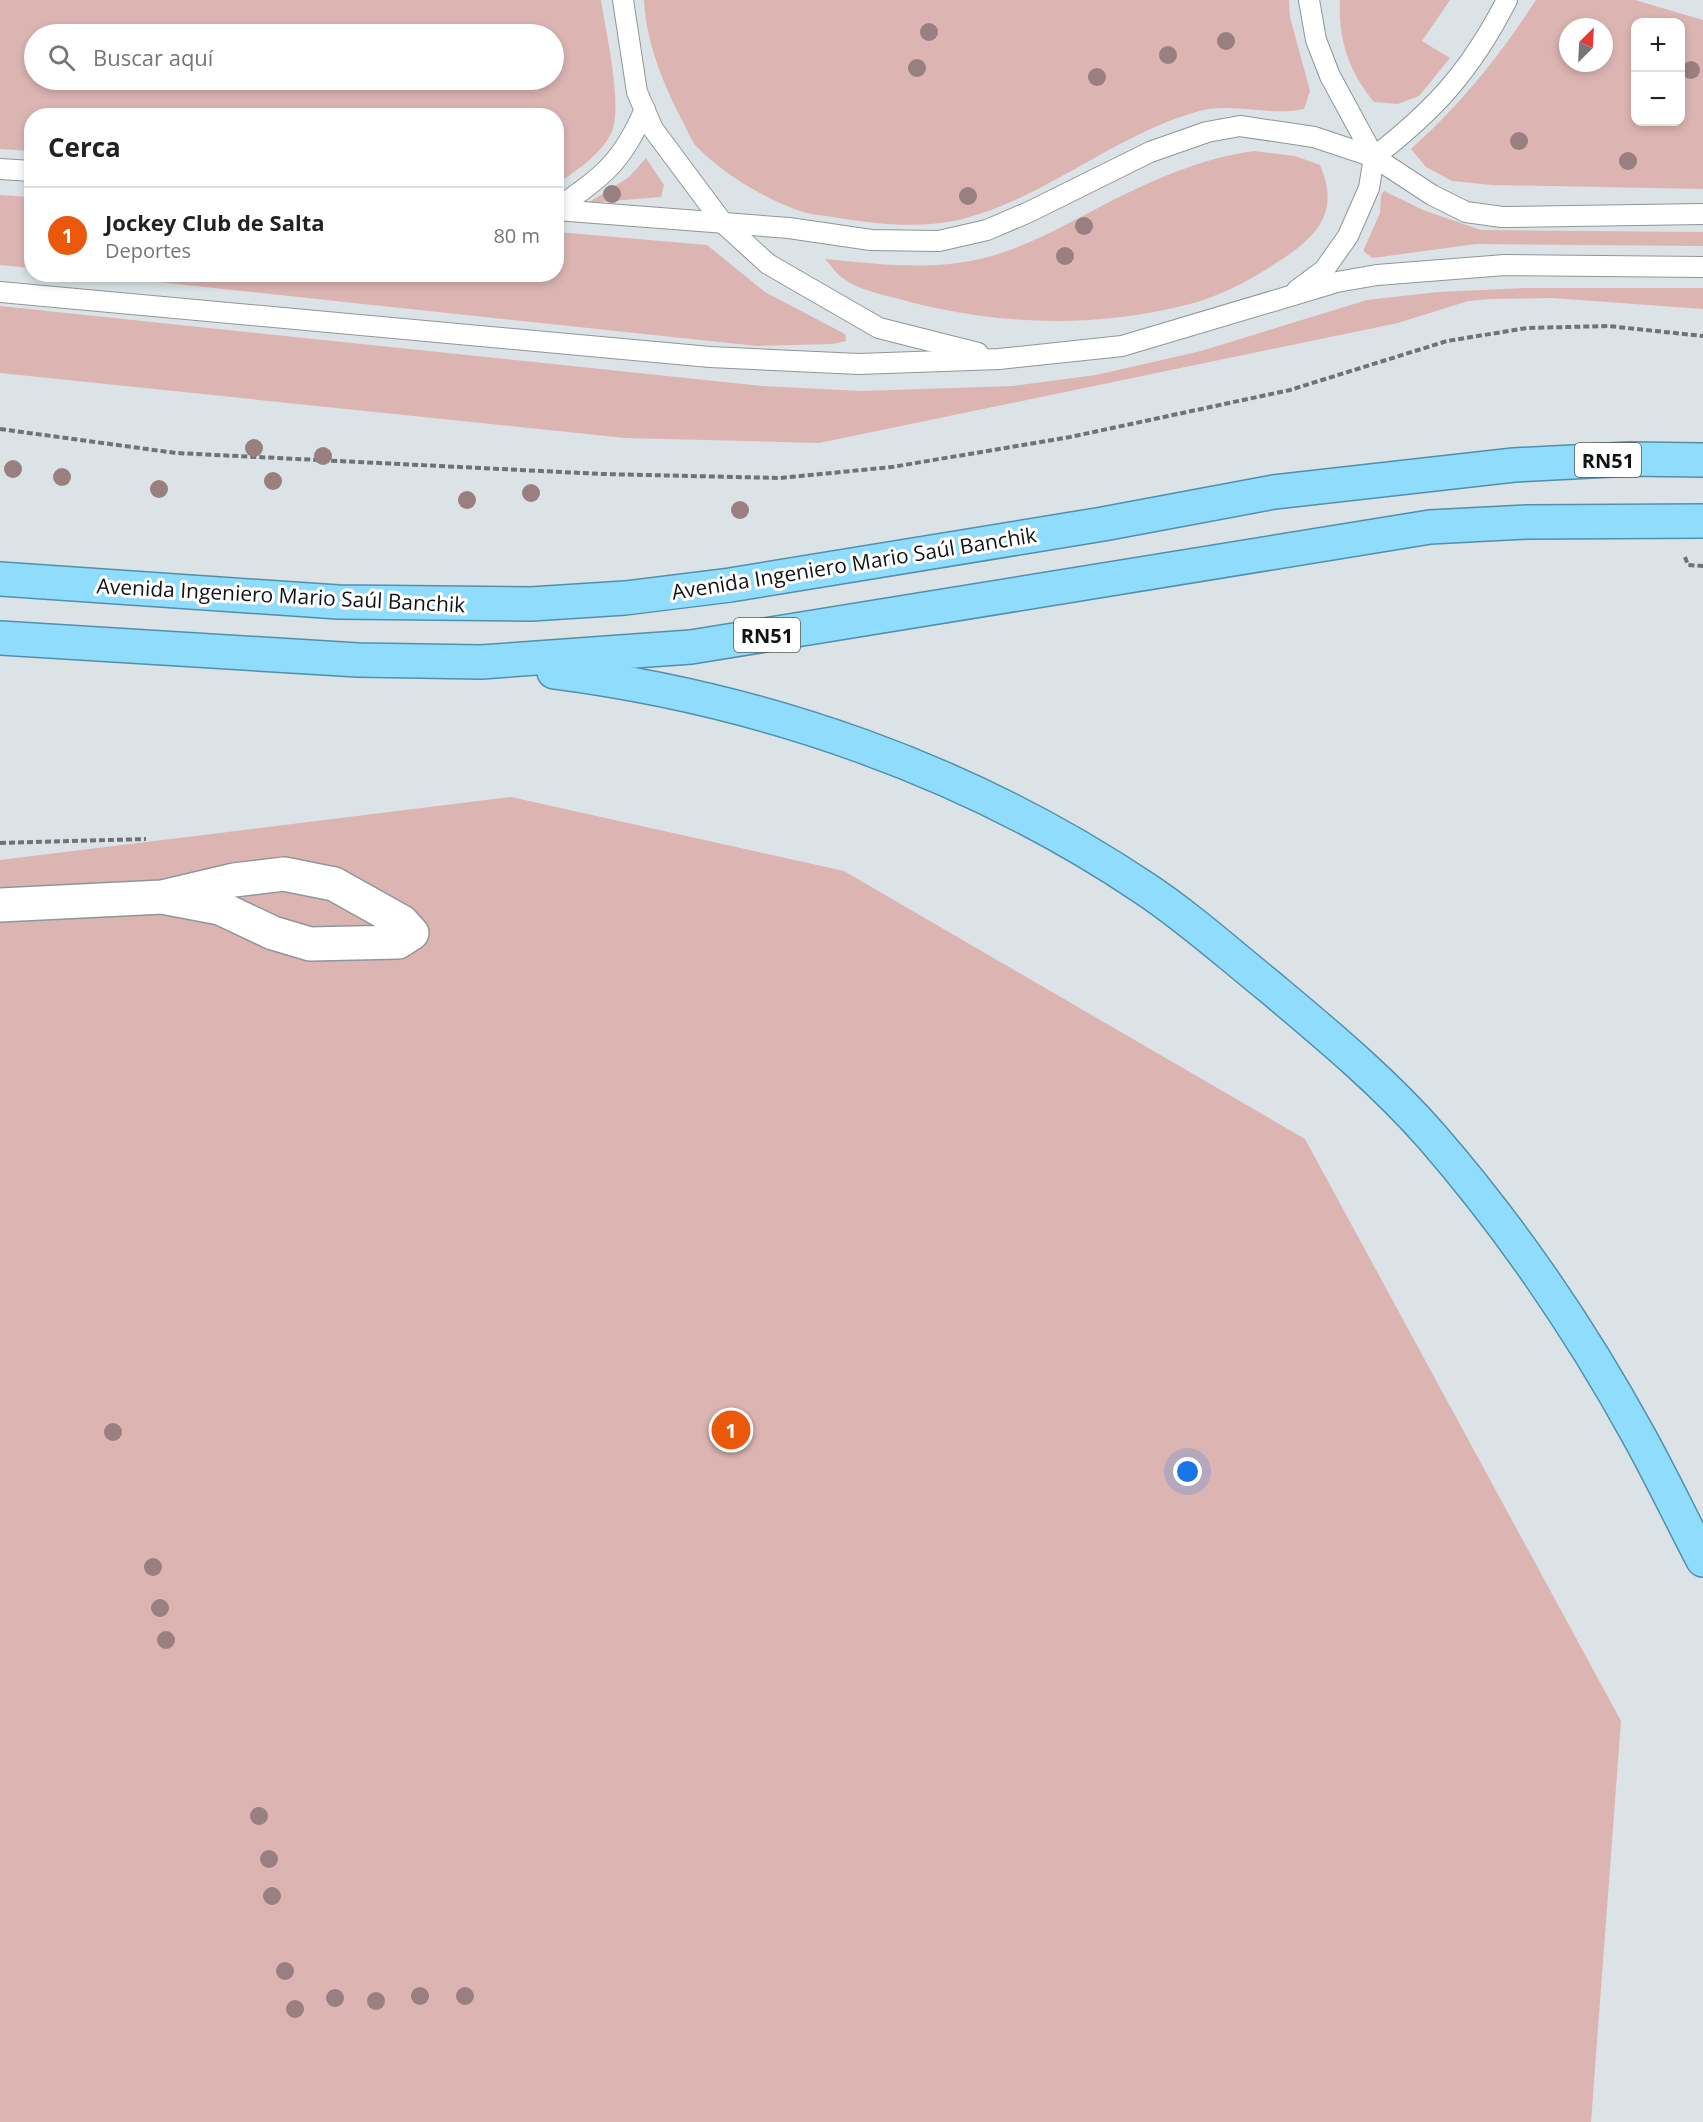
<!DOCTYPE html>
<html lang="es">
<meta charset="utf-8">
<style>
body{margin:0;font-family:"Open Sans",sans-serif;background:#f2f2f2;color:#222}
.controls{position:absolute;right:18px;top:18px;display:grid;overflow:hidden;border-radius:12px;box-shadow:0 3px 9px #0003}
.controls button{width:54px;height:54px;display:grid;place-items:center;padding:0;border:0;border-bottom:2px solid #e0e0e0;background:#fff;color:#222;font:30px sans-serif}
.compass{position:absolute;left:1559px;top:18px;width:54px;height:54px;border-radius:50%;background:#fff;box-shadow:0 3px 9px #0003;rotate:24deg}
.you{position:absolute;left:1188px;top:1472px;width:21px;height:21px;margin:-15px;border:4px solid #fff;border-radius:50%;background:#1a73e8;box-shadow:0 0 0 9px #1a73e833}
.badge{display:grid;place-items:center;width:39px;height:39px;border-radius:50%;background:#ea580c;color:#fff;font-size:20px;font-weight:700}
.pin{position:absolute;translate:-50% -50%;border:3px solid #fff;box-shadow:0 2px 6px #0006}
.list{margin:0;padding:0;list-style:none}
h2{display:flex;justify-content:space-between;align-items:center;height:78px;margin:0;padding:0 24px;font-size:26px}
h2 small{font-size:20px;font-weight:400;color:#767676}
.list li{display:grid;grid-template-columns:39px 1fr auto;gap:18px;align-items:center;box-sizing:border-box;height:96px;padding:0 24px;border-top:2px solid #e0e0e0}
.list b{display:block;font-size:22px;white-space:nowrap}
.list p{margin:0;font-size:20px;white-space:nowrap;color:#767676}
.list em{font-size:20px;font-style:normal;color:#767676}
.icon{flex:none;width:33px;height:33px;fill:none;stroke:currentColor;stroke-width:2;stroke-linecap:round;stroke-linejoin:round}
.map{position:relative;flex:none;width:1703px;height:2122px;overflow:hidden}
.search{position:absolute;background:#fff;box-shadow:0 3px 9px #0003;left:24px;top:24px;width:540px;height:66px;display:flex;align-items:center;gap:15px;box-sizing:border-box;padding:0 21px;border-radius:33px;color:#767676;font-size:22px}
.panel{position:absolute;background:#fff;box-shadow:0 3px 9px #0003;left:24px;top:108px;width:540px;height:174px;border-radius:24px}
.map>svg:first-child{display:block}
</style>
<div class="map">
<svg width="1703" height="2122" viewBox="0 0 1703 2122">
<rect width="100%" height="100%" fill="#dce3e6"/>
<g fill="#dcb5b3" fill-rule="evenodd">
<path d="M0 0H601C606 33 620 92 614 124 610 148 577 171 558 183L556 116H32L31 151 0 149ZM34 34H554V80H34Z"/>
<path d="M644 0H1289L1290 17 1310 91 1304 109C1269 117 1231 101 1196 112 1115 135 1048 196 966 218 922 230 876 224 832 217 822 215 810 215 800 211 763 198 725 175 697 147 691 141 688 131 684 124 664 86 646 43 644 0Z"/>
<path d="M1340 0H1450L1422 41 1450 58 1419 96 1398 104 1374 102C1349 72 1338 39 1340 0Z"/>
<path d="M1536 0H1635L1703 20V189L1492 185 1452 181 1426 167 1411 149C1462 103 1498 58 1536 0ZM1636 22H1680V122H1636ZM1568 27H1604V63H1568Z"/>
<path d="M1254 151 1295 156 1320 165C1341 213 1316 238 1276 263 1249 281 1218 297 1186 305 1092 329 992 325 899 299 880 294 855 289 840 276 834 271 830 264 825 259 868 263 913 269 957 263 1014 257 1067 223 1117 198 1163 176 1203 158 1254 151Z"/>
<polygon points="646,158 664,185 661,197 588,203 629,177"/>
<polygon points="1384,191 1423,210 1481,230 1703,232 1703,246 1476,244 1373,258 1364,252 1364,249 1380,213 1381,195"/>
<polygon points="0,195 31,197 31,268 0,265"/>
<polygon points="557,232 707,245 765,292 845,334 846,341 833,344 757,346 92,275 556,274"/>
<polygon points="1524,288 1703,288 1703,309 1552,298 1491,299 1468,301 1398,323 819,443 625,438 0,373 0,306 762,386 861,391 1013,386 1096,375 1201,351 1367,300 1438,292"/>
<polygon points="511,797 844,871 1305,1139 1621,1721 1591,2122 0,2122 0,860"/>
</g>
<g fill="none" stroke-linecap="round" stroke-linejoin="round">
<defs>
<g id="service">
<polyline points="623,0 637,92 653,129 723,223 768,264 879,328 978,353"/>
<path d="M1374 157C1436 109 1471 70 1507 0"/>
<polyline points="0,169 32,171"/>
<path d="M556 209C603 176 622 163 645 109"/>
<polyline points="556,210 789,228 871,240 939,241 987,230 1029,212 1150,152 1207,132 1240,126 1314,137 1374,157 1432,195 1466,212 1502,217 1703,214"/>
<polyline points="1297,290 1324,270 1348,236 1369,188 1374,157 1330,76 1316,40 1309,0"/>
<polyline points="0,292 710,357 859,364 999,359 1122,346 1337,282 1377,275 1505,265 1703,267"/>
</g>
<polyline id="minor" points="0,905 162,897 234,880 284,874 334,884 402,922 412,933 398,942 310,944 273,933 220,908 162,897"/>
<g id="trunk">
<polyline points="0,579 338,602 531,604 625,598 730,585 1103,524 1274,492 1514,465 1630,459 1703,460"/>
<polyline points="0,638 358,660 481,662 691,647 1430,527 1527,522 1703,521"/>
<path d="M554 672C763 699 968 770 1144 888 1188 917 1229 954 1270 987 1326 1034 1384 1082 1432 1137 1511 1228 1582 1332 1640 1438 1662 1478 1682 1520 1703 1560"/>
</g>
</defs>
<use href="#service" stroke="#8f9699" stroke-width="22"/>
<use href="#minor" stroke="#8f9699" stroke-width="36"/>
<use href="#trunk" stroke="#5190aa" stroke-width="36"/>
<g stroke="#6e7375" stroke-width="4" stroke-dasharray="6 3" stroke-linecap="butt">
<polyline points="0,429 176,453 602,474 780,478 892,467 1070,437 1290,390 1447,341 1527,328 1608,326 1703,336"/>
<polyline points="1685,557 1688,565 1703,566"/>
<polyline points="0,843 146,839"/>
</g>
<use href="#service" stroke="#fff" stroke-width="20"/>
<use href="#minor" stroke="#fff" stroke-width="33"/>
<use href="#trunk" stroke="#8fdcfc" stroke-width="33"/>
</g>
<g fill="#997f80">
<circle cx="929" cy="32" r="9"/>
<circle cx="1226" cy="41" r="9"/>
<circle cx="1168" cy="55" r="9"/>
<circle cx="917" cy="68" r="9"/>
<circle cx="1691" cy="70" r="9"/>
<circle cx="1097" cy="77" r="9"/>
<circle cx="1519" cy="141" r="9"/>
<circle cx="1628" cy="161" r="9"/>
<circle cx="612" cy="194" r="9"/>
<circle cx="968" cy="196" r="9"/>
<circle cx="1084" cy="226" r="9"/>
<circle cx="1065" cy="256" r="9"/>
<circle cx="254" cy="448" r="9"/>
<circle cx="323" cy="456" r="9"/>
<circle cx="13" cy="469" r="9"/>
<circle cx="62" cy="477" r="9"/>
<circle cx="273" cy="481" r="9"/>
<circle cx="159" cy="489" r="9"/>
<circle cx="531" cy="493" r="9"/>
<circle cx="467" cy="500" r="9"/>
<circle cx="740" cy="510" r="9"/>
<circle cx="113" cy="1432" r="9"/>
<circle cx="153" cy="1567" r="9"/>
<circle cx="160" cy="1608" r="9"/>
<circle cx="166" cy="1640" r="9"/>
<circle cx="259" cy="1816" r="9"/>
<circle cx="269" cy="1859" r="9"/>
<circle cx="272" cy="1896" r="9"/>
<circle cx="285" cy="1971" r="9"/>
<circle cx="420" cy="1996" r="9"/>
<circle cx="465" cy="1996" r="9"/>
<circle cx="335" cy="1998" r="9"/>
<circle cx="376" cy="2001" r="9"/>
<circle cx="295" cy="2009" r="9"/>
</g>
<g text-anchor="middle" dominant-baseline="central" stroke-width="6" stroke-linejoin="round" paint-order="stroke">
<g fill="#fff" stroke="#585a5b" stroke-width="1.5">
<rect x="1575" y="443" width="66" height="34" rx="4.5"/>
<rect x="734" y="618" width="66" height="34" rx="4.5"/>
</g>
<g font-size="20" font-weight="bold" fill="#111415">
<text x="1608" y="460">RN51</text>
<text x="767" y="635">RN51</text>
</g>
<g font-size="21" fill="#111415" stroke="#fff">
<text transform="translate(854 563) rotate(-9)">Avenida Ingeniero Mario Saúl Banchik</text>
<text transform="translate(281 595) rotate(3)">Avenida Ingeniero Mario Saúl Banchik</text>
</g>
</g>
</svg>
<div class="controls">
<button>+</button>
<button>−</button>
</div>
<svg class="compass" viewBox="-18 -18 36 36"><path d="M0-13l5 13h-10z" fill="#e53935"/><path d="M0 13l5-13h-10z" fill="#767676"/></svg>
<div class="you"></div>
<div class="pin badge" style="left:731px;top:1430px">1</div>
<div class="search"><svg class="icon" aria-label="search" viewBox="0 0 24 24"><circle cx="10" cy="10" r="6"/><path d="M15 15l6 6"/></svg>Buscar aquí</div>
<section class="panel">
<h2>Cerca<small></small></h2>
<ul class="list">
<li><span class="badge">1</span><div><b>Jockey Club de Salta</b><p>Deportes</p></div><em>80 m</em></li>
</ul>
</section>
</div>
